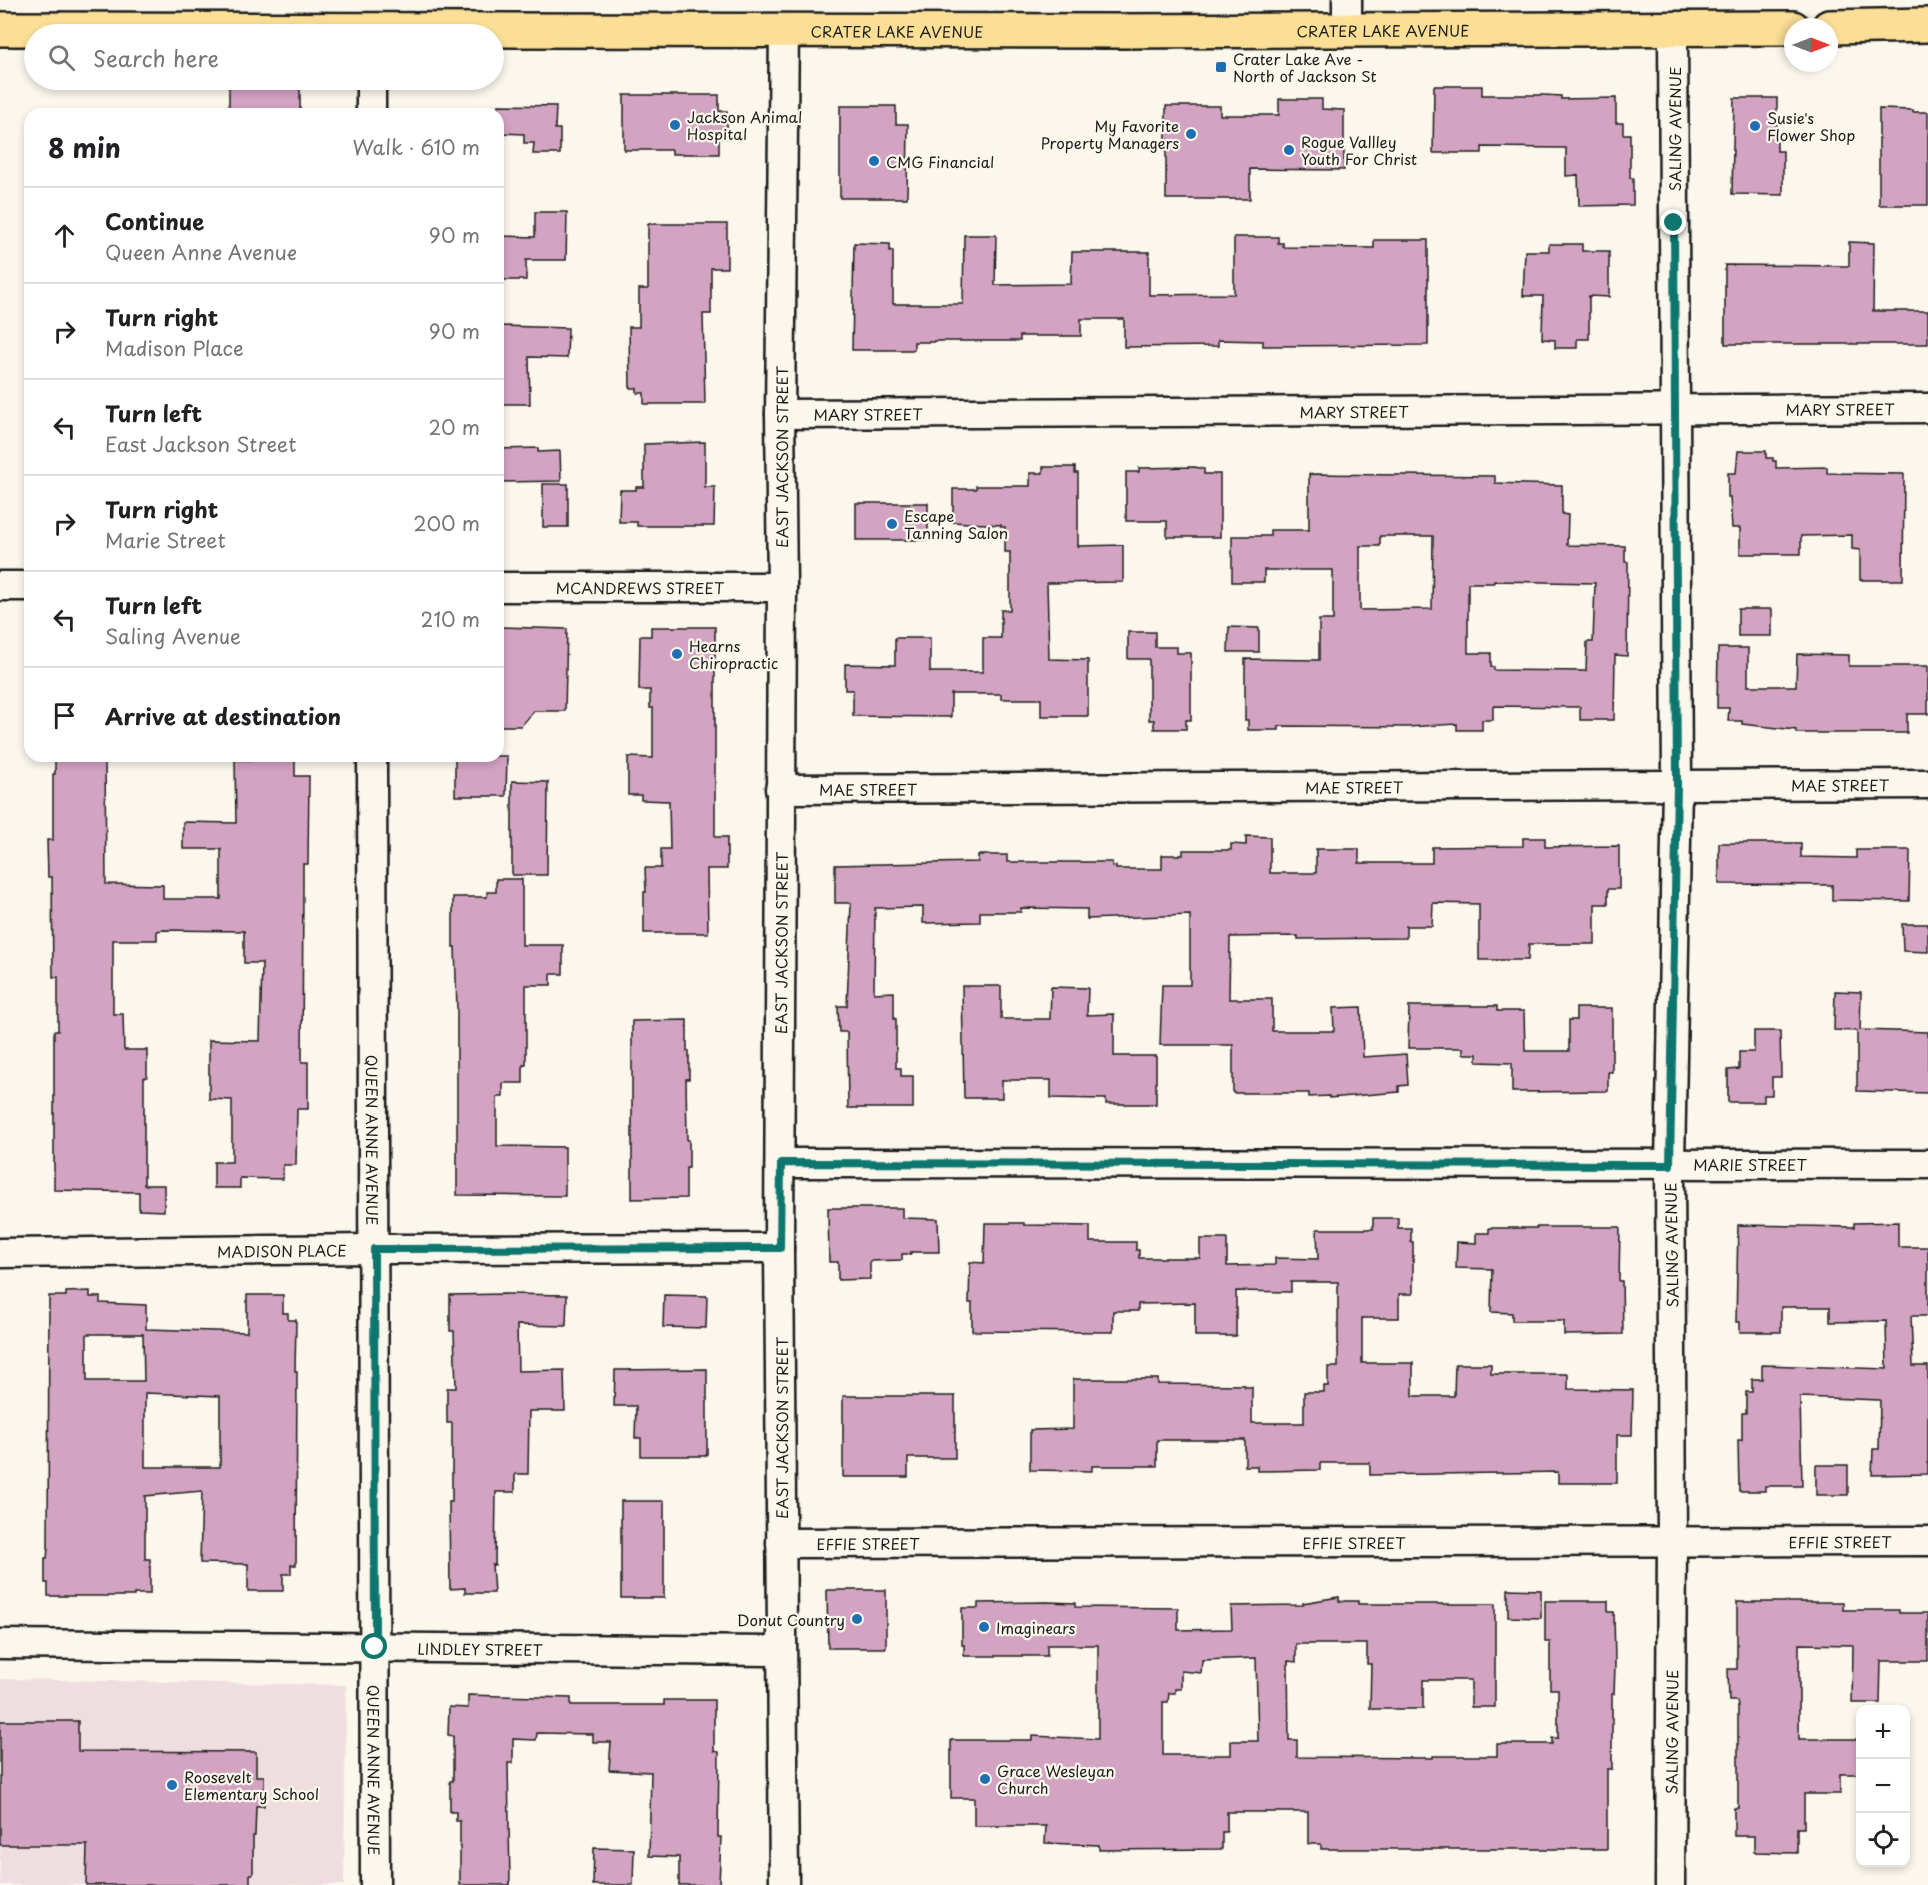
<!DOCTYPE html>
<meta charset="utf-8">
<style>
body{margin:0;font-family:"Playpen Sans",sans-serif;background:#f6f6f6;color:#202124}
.controls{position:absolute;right:18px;bottom:18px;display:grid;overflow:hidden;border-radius:12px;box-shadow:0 3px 9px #0003}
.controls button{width:54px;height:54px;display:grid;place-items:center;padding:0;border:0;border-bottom:2px solid #e0e0e0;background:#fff;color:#202124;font:30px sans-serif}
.compass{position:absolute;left:1784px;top:18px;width:54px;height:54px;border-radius:50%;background:#fff;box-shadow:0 3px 9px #0003;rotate:90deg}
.stop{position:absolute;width:18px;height:18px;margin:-14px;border:4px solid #0f766e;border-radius:50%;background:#fff}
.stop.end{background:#0f766e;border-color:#fff;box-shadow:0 2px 6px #0008}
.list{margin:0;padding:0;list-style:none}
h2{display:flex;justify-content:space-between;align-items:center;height:78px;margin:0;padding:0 24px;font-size:26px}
h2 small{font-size:20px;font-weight:400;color:#757577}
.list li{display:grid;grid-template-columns:39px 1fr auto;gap:18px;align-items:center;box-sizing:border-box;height:96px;padding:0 24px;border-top:2px solid #e0e0e0}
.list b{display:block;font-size:22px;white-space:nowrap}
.list p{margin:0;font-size:20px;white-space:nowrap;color:#757577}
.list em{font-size:20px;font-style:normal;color:#757577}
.icon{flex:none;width:33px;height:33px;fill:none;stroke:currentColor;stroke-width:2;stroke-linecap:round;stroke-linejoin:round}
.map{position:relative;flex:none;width:1928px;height:1885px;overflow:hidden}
.search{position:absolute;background:#fff;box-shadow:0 3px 9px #0003;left:24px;top:24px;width:480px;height:66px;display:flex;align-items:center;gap:15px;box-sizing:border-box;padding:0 21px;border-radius:33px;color:#757577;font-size:22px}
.panel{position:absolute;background:#fff;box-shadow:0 3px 9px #0003;left:24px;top:108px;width:480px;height:654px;border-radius:18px}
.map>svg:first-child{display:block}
</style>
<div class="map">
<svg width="1928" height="1885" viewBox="0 0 1928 1885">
<rect width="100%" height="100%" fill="#fbf7ec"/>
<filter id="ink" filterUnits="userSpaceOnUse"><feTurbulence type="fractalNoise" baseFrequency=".0167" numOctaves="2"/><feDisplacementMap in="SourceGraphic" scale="12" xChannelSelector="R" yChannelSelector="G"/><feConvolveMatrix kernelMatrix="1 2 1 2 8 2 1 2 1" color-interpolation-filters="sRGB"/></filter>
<g filter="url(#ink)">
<polygon fill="#efdedf" points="0,1679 346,1685 344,1885 0,1885"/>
<g fill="#d3a3c2" stroke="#1c1c1c" stroke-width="1.5" fill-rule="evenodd">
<rect x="229" y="85" width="71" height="29"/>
<polygon points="1434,86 1482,86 1482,95 1543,95 1561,96 1561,99 1616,98 1616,123 1623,123 1623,134 1630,134 1630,178 1633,178 1633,205 1579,206 1578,175 1566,176 1566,148 1482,147 1482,153 1433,153"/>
<polygon points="624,95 719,95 719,111 727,111 727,138 719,138 719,154 672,154 672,150 624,150"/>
<polygon points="1734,98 1777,98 1777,151 1783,151 1783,195 1732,194"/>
<polygon points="1279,99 1322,99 1322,109 1344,110 1344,170 1250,169 1250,199 1166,199 1166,106 1220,106 1220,115 1279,115"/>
<polygon points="498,105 556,106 555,129 560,129 560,154 533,154 534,143 524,143 524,134 498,133"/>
<polygon points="840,106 896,106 896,124 908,124 907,198 840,198"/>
<polygon points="1879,109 1913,110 1913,112 1928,112 1928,205 1879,205"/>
<polygon points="535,212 567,212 566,260 526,260 526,280 498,280 498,236 535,237"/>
<polygon points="648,224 727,224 727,268 711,268 711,314 703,314 705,404 644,404 644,393 637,393 637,388 630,388 629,327 639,327 639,289 648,289"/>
<polygon points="964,235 996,235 995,285 1071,284 1072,252 1149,252 1149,295 1234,294 1234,237 1278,237 1278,243 1283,243 1283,247 1374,248 1374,240 1428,240 1428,345 1263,346 1263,341 1218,340 1218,346 1124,347 1124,319 1081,319 1081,336 1020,336 1020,341 934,341 934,342 914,342 914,350 852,350 854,243 890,244 890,251 893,251 893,304 963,304"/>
<polygon points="1849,242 1874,243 1873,311 1928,311 1928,344 1725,344 1725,265 1849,266"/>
<polygon points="1549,244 1582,244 1582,251 1609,251 1609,297 1589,296 1589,339 1577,339 1577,348 1555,348 1555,340 1542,339 1543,296 1523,296 1525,251 1549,251"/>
<polygon points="498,326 568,328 567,358 529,357 530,404 498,404"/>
<polygon points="705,442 705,487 715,487 714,526 637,526 637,522 619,522 620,490 636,490 636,487 644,487 644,444"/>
<polygon points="538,448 538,452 560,451 561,481 498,482 498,449"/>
<polygon points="1738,451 1766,451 1766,458 1773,458 1773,461 1776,461 1776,468 1827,467 1827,473 1904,474 1903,580 1860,580 1860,550 1852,549 1852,535 1801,536 1801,554 1740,554 1740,528 1732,528 1730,497 1728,497 1728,473 1736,473"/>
<polygon points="1043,467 1075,467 1075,473 1078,473 1078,546 1123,545 1123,582 1047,583 1049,659 1088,660 1088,716 1041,716 1041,699 1001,699 1001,694 951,694 951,717 853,716 853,690 845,690 845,664 895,665 895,638 930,638 930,672 983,672 983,638 1001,638 1001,610 1010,610 1010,552 1005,552 1005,527 1001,527 1001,525 953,522 953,489 976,489 976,486 1030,486 1030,473 1043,473"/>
<polygon points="1195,467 1204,469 1204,474 1220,474 1220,537 1167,537 1167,521 1126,521 1126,472 1139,472 1139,468"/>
<path d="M1309 474 1495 476V483L1562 485V514L1568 515 1567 545 1625 546V562H1628L1627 656 1615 655 1614 720H1580V707L1493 706V720H1482V730H1457V724L1407 727 1279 726V730H1248V720H1245V659L1319 660V620H1333V570H1264V582H1232V536H1270V530H1309ZM1380 536H1433L1432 609 1360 610V546H1380ZM1494 581 1595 583 1593 642H1587L1586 671 1494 670V667H1491V653H1468V583H1494Z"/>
<rect x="543" y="484" width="25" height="43"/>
<rect x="856" y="503" width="72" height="37"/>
<rect x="1738" y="609" width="34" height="27"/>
<polygon points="498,627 567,629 565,711 534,711 521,726 498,726"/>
<polygon points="651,627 715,627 715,837 727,837 727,869 707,869 708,933 644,933 644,892 646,892 645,868 661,868 661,849 670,849 669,801 641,800 641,795 628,795 628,757 653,758 653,708 650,708 650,690 639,690 640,636 651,636"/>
<polygon points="1229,627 1259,628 1259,652 1228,652"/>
<polygon points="1128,632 1155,632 1155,647 1177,647 1177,653 1191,653 1191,720 1186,720 1186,729 1154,729 1154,720 1149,720 1149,659 1128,659"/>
<polygon points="1718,648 1748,648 1748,686 1796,686 1797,654 1849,655 1849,666 1928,666 1928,714 1907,714 1907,733 1796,733 1796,730 1742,724 1742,721 1728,721 1729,708 1717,708"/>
<polygon points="455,756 507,756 506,796 455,796"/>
<polygon points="55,758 105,758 106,884 163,885 163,899 221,899 221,849 183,849 183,822 236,823 235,760 295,760 295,776 309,776 308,864 303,864 303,883 302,1062 308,1062 308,1109 297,1109 296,1165 283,1165 283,1179 240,1178 240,1188 214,1188 214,1162 232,1162 232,1100 209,1099 209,1040 260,1041 262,963 244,963 244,931 163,930 157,931 157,940 113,940 113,1014 123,1014 124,1050 147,1050 147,1077 144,1077 144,1185 164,1185 164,1211 139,1210 139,1192 54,1190 54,1031 58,1031 58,977 53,977 52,877 48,877 47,840 53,840 53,774 55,774"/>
<polygon points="512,781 548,782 547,875 512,875"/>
<polygon points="1246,836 1270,837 1270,873 1316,873 1316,849 1359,849 1359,863 1432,863 1432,847 1523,846 1523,838 1545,838 1545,847 1619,846 1619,889 1608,889 1608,904 1595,904 1595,944 1529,944 1528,960 1479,960 1479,904 1433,903 1432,926 1406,926 1406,938 1298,939 1298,936 1230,937 1229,999 1272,999 1272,1031 1334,1031 1333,1008 1361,1007 1363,1057 1406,1054 1408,1085 1399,1086 1399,1092 1329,1098 1329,1096 1309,1097 1309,1093 1233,1093 1233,1045 1160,1045 1162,985 1190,985 1190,915 1087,919 1087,909 1021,908 1021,912 980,912 980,922 923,923 923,907 875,908 874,993 894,992 894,1019 896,1019 896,1068 901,1068 901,1076 913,1076 913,1108 848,1108 847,1032 839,1032 838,1006 847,1006 851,903 835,903 835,865 978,862 978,855 1007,855 1007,862 1112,862 1112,866 1116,866 1116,869 1162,869 1162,855 1183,855 1183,850 1231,850 1231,844 1246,845"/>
<polygon points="1719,843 1801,843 1801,857 1856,858 1856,850 1910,850 1909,901 1832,900 1832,885 1719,884"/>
<polygon points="496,879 522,879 522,945 563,945 563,974 551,974 551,985 526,985 526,1065 523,1065 523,1083 503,1083 503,1097 497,1097 497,1146 565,1147 565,1196 457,1195 457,1009 455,947 453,947 453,897 487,897 487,892 496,892"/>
<polygon points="1902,924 1928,924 1928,952 1903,951"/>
<polygon points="962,986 1001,986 1001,1019 1050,1019 1051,987 1088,988 1087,1015 1114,1014 1114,1056 1156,1056 1156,1104 1106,1104 1106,1099 1051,1098 1051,1080 1002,1080 1002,1098 964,1098"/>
<polygon points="1835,991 1861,992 1860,1030 1928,1032 1928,1093 1857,1091 1857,1031 1834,1030"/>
<polygon points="1409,1006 1497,1006 1497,1011 1524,1011 1525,1051 1569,1051 1569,1020 1576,1020 1576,1008 1612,1008 1612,1072 1608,1072 1608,1091 1512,1092 1512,1063 1477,1062 1477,1054 1463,1054 1463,1048 1408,1048"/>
<polygon points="687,1020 687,1051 689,1051 689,1079 686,1079 687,1140 689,1140 689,1168 686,1168 686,1198 632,1199 632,1021"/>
<polygon points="1754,1031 1780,1031 1781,1077 1772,1077 1772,1095 1764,1095 1764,1102 1728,1102 1728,1070 1739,1069 1739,1052 1754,1052"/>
<polygon points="828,1208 902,1208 902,1218 938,1219 939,1252 911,1252 911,1254 902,1254 902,1260 870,1261 870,1279 838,1280 838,1262 829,1262"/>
<polygon points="1373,1218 1398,1218 1398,1228 1411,1228 1411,1242 1413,1242 1413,1294 1399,1294 1399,1318 1362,1318 1362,1363 1413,1363 1413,1396 1454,1396 1455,1364 1491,1364 1491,1374 1568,1374 1568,1389 1633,1390 1632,1435 1617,1435 1617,1483 1558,1483 1558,1472 1370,1475 1370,1463 1320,1463 1320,1470 1257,1471 1257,1466 1245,1466 1245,1440 1157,1440 1157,1466 1092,1466 1092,1471 1030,1470 1030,1430 1073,1429 1073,1379 1158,1379 1158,1384 1245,1385 1245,1387 1252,1387 1252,1423 1304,1423 1304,1392 1324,1392 1324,1386 1328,1386 1328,1367 1338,1367 1338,1282 1291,1282 1291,1292 1236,1291 1236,1336 1195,1336 1195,1303 1138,1304 1138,1311 1113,1311 1113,1332 972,1331 972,1303 969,1303 970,1262 984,1263 985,1223 1024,1223 1024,1225 1090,1226 1090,1242 1136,1242 1136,1250 1139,1250 1139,1258 1200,1258 1200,1239 1227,1239 1227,1266 1275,1265 1275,1258 1318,1259 1317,1229 1373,1229"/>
<polygon points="1898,1222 1898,1247 1928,1247 1928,1316 1911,1316 1913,1366 1928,1366 1928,1474 1872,1475 1873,1449 1879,1449 1880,1400 1800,1397 1802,1486 1765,1486 1765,1491 1739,1491 1738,1440 1742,1440 1742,1413 1746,1413 1746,1392 1752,1392 1752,1379 1762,1379 1762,1365 1887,1369 1886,1321 1830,1322 1830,1307 1781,1307 1781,1332 1740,1332 1740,1322 1736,1322 1738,1225 1854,1227 1854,1223"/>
<polygon points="1537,1227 1620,1227 1619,1281 1622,1281 1623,1334 1564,1335 1564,1321 1512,1321 1512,1313 1491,1312 1492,1269 1456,1268 1457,1242 1476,1243 1476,1233 1489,1233 1489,1228 1537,1228"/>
<path d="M90 1291V1297H100V1303L146 1305V1329L247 1332V1295H283V1313H288V1320H296L295 1371H297L296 1565H291V1574H283V1591H248V1564L200 1563 202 1491 145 1496V1559H150V1594H134V1596H48V1583H45V1558H47L48 1548 49 1296H66V1292ZM87 1334H143L144 1381H87ZM145 1393 220 1396V1467H145Z"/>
<polygon points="507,1294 567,1295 566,1326 517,1325 518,1371 564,1370 565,1411 529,1411 528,1474 515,1474 515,1492 496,1492 495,1565 492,1565 494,1593 465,1593 465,1588 450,1589 449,1502 452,1502 452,1423 447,1423 447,1388 456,1388 454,1331 450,1331 450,1295"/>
<polygon points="664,1295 707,1296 706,1328 663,1327"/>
<polygon points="707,1369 707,1454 705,1456 641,1456 641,1438 635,1438 636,1406 614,1406 615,1370"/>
<polygon points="843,1396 955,1396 955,1458 908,1458 908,1477 843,1477"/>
<rect x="1816" y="1465" width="32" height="30"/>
<rect x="621" y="1501" width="43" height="97"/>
<polygon points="1508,1589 1541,1590 1541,1618 1508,1617"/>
<polygon points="827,1590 886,1590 886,1648 828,1648"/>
<path d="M1339 1597V1601H1358V1604H1495V1707H1471V1680H1423V1709H1370L1371 1664H1367V1644H1296V1662L1288 1661 1289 1740H1297V1757L1433 1758V1756H1497V1744H1552V1738H1558V1689H1550V1642H1545V1601H1608V1612H1614L1615 1665 1614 1694H1612V1769H1607V1849H1321V1844H1308V1812H1227V1832H1222V1849L1099 1850V1845L1045 1843 1046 1826H974V1798H951V1740H1032V1736L1098 1739V1645H1047V1656H964V1645H962V1608H978V1603L1047 1602 1075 1603V1607L1178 1608V1630L1232 1629 1231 1606 1303 1605V1603ZM1256 1658 1258 1741H1231V1755H1163V1702H1168L1169 1693H1175V1689H1181V1671L1201 1673 1202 1660Z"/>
<polygon points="1737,1602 1843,1602 1843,1610 1899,1610 1899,1613 1928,1613 1928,1661 1881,1661 1880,1703 1852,1703 1853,1645 1799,1644 1799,1739 1860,1739 1860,1774 1840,1774 1840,1794 1804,1794 1804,1828 1797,1828 1797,1853 1754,1852 1754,1836 1734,1836 1734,1808 1738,1808 1738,1707 1737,1701 1729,1701 1728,1669 1737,1669"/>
<polygon points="468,1695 571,1698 571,1705 664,1705 664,1700 714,1700 714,1751 719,1752 718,1837 721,1837 719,1885 679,1885 679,1857 649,1856 651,1772 609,1770 611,1742 593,1742 593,1734 537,1733 536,1740 513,1739 513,1763 508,1763 510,1885 460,1885 460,1821 456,1821 456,1812 450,1812 450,1781 453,1781 453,1736 448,1735 449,1707 468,1708"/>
<polygon points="0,1721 78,1721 78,1751 256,1752 256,1776 264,1776 264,1806 256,1806 255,1836 253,1836 253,1874 250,1874 250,1885 86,1885 87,1845 0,1845"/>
<polygon points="594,1848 634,1849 633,1885 593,1885"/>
</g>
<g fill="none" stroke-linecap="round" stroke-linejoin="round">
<defs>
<g id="minor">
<polyline points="1347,0 1347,30"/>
<polyline points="371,80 371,114"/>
<path id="s1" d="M780 414 1928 408"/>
<polyline points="0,586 30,586"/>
<path id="s2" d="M498 587H782"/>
<path id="s3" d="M372 756 375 1885"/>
<path id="s4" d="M780 789 1928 784"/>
<path id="s5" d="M781 1163 1928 1164"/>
<path id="s6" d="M0 1253 374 1249 779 1248"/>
<path id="s7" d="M781 1543 1928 1541"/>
<path id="s8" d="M0 1644 781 1651"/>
<path id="s9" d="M784 1885 779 1248 782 587 780 414 784 29"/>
<path id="s10" d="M1670 1885 1672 1541 1670 1165 1677 785 1673 30"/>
</g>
<g id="major">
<polyline points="1829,27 1928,25"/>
<path id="s11" d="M0 29 1115 31 1793 28"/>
</g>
</defs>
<use href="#minor" stroke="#1c1c1c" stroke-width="33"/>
<use href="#major" stroke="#1c1c1c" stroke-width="38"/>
<use href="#minor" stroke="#fbf7ec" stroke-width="28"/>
<use href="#major" stroke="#fbdf96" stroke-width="33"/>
</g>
</g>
<g fill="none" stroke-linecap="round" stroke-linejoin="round" filter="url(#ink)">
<polyline stroke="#0f766e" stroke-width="8" points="375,1647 374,1249 780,1248 781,1163 1670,1165 1677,785 1674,223"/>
</g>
<g fill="#1f6fb2" stroke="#fbf7ec" stroke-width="2">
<rect x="1215" y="61" width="12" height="12" rx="3"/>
<circle cx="675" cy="125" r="6"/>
<circle cx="1755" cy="126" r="6"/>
<circle cx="1191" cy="134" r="6"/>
<circle cx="1289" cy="150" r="6"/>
<circle cx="874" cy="161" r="6"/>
<circle cx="892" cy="524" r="6"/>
<circle cx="677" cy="654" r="6"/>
<circle cx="857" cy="1619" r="6"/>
<circle cx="984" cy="1627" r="6"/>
<circle cx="985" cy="1779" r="6"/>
<circle cx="172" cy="1785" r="6"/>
</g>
<g text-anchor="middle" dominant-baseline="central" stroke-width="4.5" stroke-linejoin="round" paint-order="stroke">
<g font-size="15" fill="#1c1c1c" stroke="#fbf7ec">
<text stroke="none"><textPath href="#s11" startOffset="897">CRATER LAKE AVENUE</textPath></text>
<text stroke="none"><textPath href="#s11" startOffset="1383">CRATER LAKE AVENUE</textPath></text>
<text transform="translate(1674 129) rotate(-90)">SALING AVENUE</text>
<text stroke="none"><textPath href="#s1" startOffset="1060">MARY STREET</textPath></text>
<text stroke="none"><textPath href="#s1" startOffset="574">MARY STREET</textPath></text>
<text stroke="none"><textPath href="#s1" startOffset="88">MARY STREET</textPath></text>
<text transform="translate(781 457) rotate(-90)">EAST JACKSON STREET</text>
<text stroke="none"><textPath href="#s2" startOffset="142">MCANDREWS STREET</textPath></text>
<text stroke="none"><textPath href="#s4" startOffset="1060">MAE STREET</textPath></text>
<text stroke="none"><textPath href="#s4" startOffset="574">MAE STREET</textPath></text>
<text stroke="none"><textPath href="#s4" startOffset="88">MAE STREET</textPath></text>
<text stroke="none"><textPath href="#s9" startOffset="942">EAST JACKSON STREET</textPath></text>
<text stroke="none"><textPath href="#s3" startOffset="384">QUEEN ANNE AVENUE</textPath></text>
<text stroke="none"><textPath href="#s5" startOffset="969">MARIE STREET</textPath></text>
<text transform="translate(1671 1245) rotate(-91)">SALING AVENUE</text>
<text stroke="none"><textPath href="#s6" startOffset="282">MADISON PLACE</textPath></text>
<text transform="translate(781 1428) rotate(-90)">EAST JACKSON STREET</text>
<text stroke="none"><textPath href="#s7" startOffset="1059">EFFIE STREET</textPath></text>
<text stroke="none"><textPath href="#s7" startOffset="573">EFFIE STREET</textPath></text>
<text stroke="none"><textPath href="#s7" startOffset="87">EFFIE STREET</textPath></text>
<text stroke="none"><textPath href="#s8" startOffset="480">LINDLEY STREET</textPath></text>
<text stroke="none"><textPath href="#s10" startOffset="153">SALING AVENUE</textPath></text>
<text stroke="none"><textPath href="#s3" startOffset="1014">QUEEN ANNE AVENUE</textPath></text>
</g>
<g font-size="15" fill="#1c1c1c" stroke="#fbf7ec" text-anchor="start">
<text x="1233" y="58">Crater Lake Ave -<tspan x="1233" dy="17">North of Jackson St</tspan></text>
<text x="687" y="116">Jackson Animal<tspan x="687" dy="17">Hospital</tspan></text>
<text x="1767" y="117">Susie's<tspan x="1767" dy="17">Flower Shop</tspan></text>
<text x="1179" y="125" text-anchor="end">My Favorite<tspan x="1179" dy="17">Property Managers</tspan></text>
<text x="1301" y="141">Rogue Vallley<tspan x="1301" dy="17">Youth For Christ</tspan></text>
<text x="886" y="161">CMG Financial</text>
<text x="904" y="515">Escape<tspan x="904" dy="17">Tanning Salon</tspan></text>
<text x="689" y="645">Hearns<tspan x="689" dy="17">Chiropractic</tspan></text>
<text x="845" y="1619" text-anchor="end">Donut Country</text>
<text x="996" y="1627">Imaginears</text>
<text x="997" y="1770">Grace Wesleyan<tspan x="997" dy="17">Church</tspan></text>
<text x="184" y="1776">Roosevelt<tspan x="184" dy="17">Elementary School</tspan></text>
</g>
</g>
</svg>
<div class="controls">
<button>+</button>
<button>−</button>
<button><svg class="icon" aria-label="locate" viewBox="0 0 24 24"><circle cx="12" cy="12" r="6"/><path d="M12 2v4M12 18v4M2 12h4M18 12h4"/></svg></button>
</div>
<svg class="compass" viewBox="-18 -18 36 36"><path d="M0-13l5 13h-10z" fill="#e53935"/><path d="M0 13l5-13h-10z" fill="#757577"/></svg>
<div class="stop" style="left:375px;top:1647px"></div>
<div class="stop end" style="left:1674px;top:223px"></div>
<div class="search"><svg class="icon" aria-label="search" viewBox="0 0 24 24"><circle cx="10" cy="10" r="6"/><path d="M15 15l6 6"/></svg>Search here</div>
<section class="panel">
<h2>8 min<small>Walk · 610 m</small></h2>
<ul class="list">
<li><svg class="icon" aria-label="ahead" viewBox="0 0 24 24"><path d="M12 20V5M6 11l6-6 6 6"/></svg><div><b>Continue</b><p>Queen Anne Avenue</p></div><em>90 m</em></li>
<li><svg class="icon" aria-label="right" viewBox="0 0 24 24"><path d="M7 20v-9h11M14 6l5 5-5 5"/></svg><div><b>Turn right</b><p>Madison Place</p></div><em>90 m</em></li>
<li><svg class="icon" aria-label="left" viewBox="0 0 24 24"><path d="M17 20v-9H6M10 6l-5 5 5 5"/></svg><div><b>Turn left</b><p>East Jackson Street</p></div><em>20 m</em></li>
<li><svg class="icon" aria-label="right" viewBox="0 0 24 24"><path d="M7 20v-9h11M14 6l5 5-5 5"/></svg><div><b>Turn right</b><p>Marie Street</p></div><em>200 m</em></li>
<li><svg class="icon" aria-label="left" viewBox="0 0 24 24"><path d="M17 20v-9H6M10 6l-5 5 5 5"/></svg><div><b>Turn left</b><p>Saling Avenue</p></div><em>210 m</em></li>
<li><svg class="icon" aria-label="arrive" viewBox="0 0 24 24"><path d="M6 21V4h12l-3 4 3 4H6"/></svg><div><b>Arrive at destination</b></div></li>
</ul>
</section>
</div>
